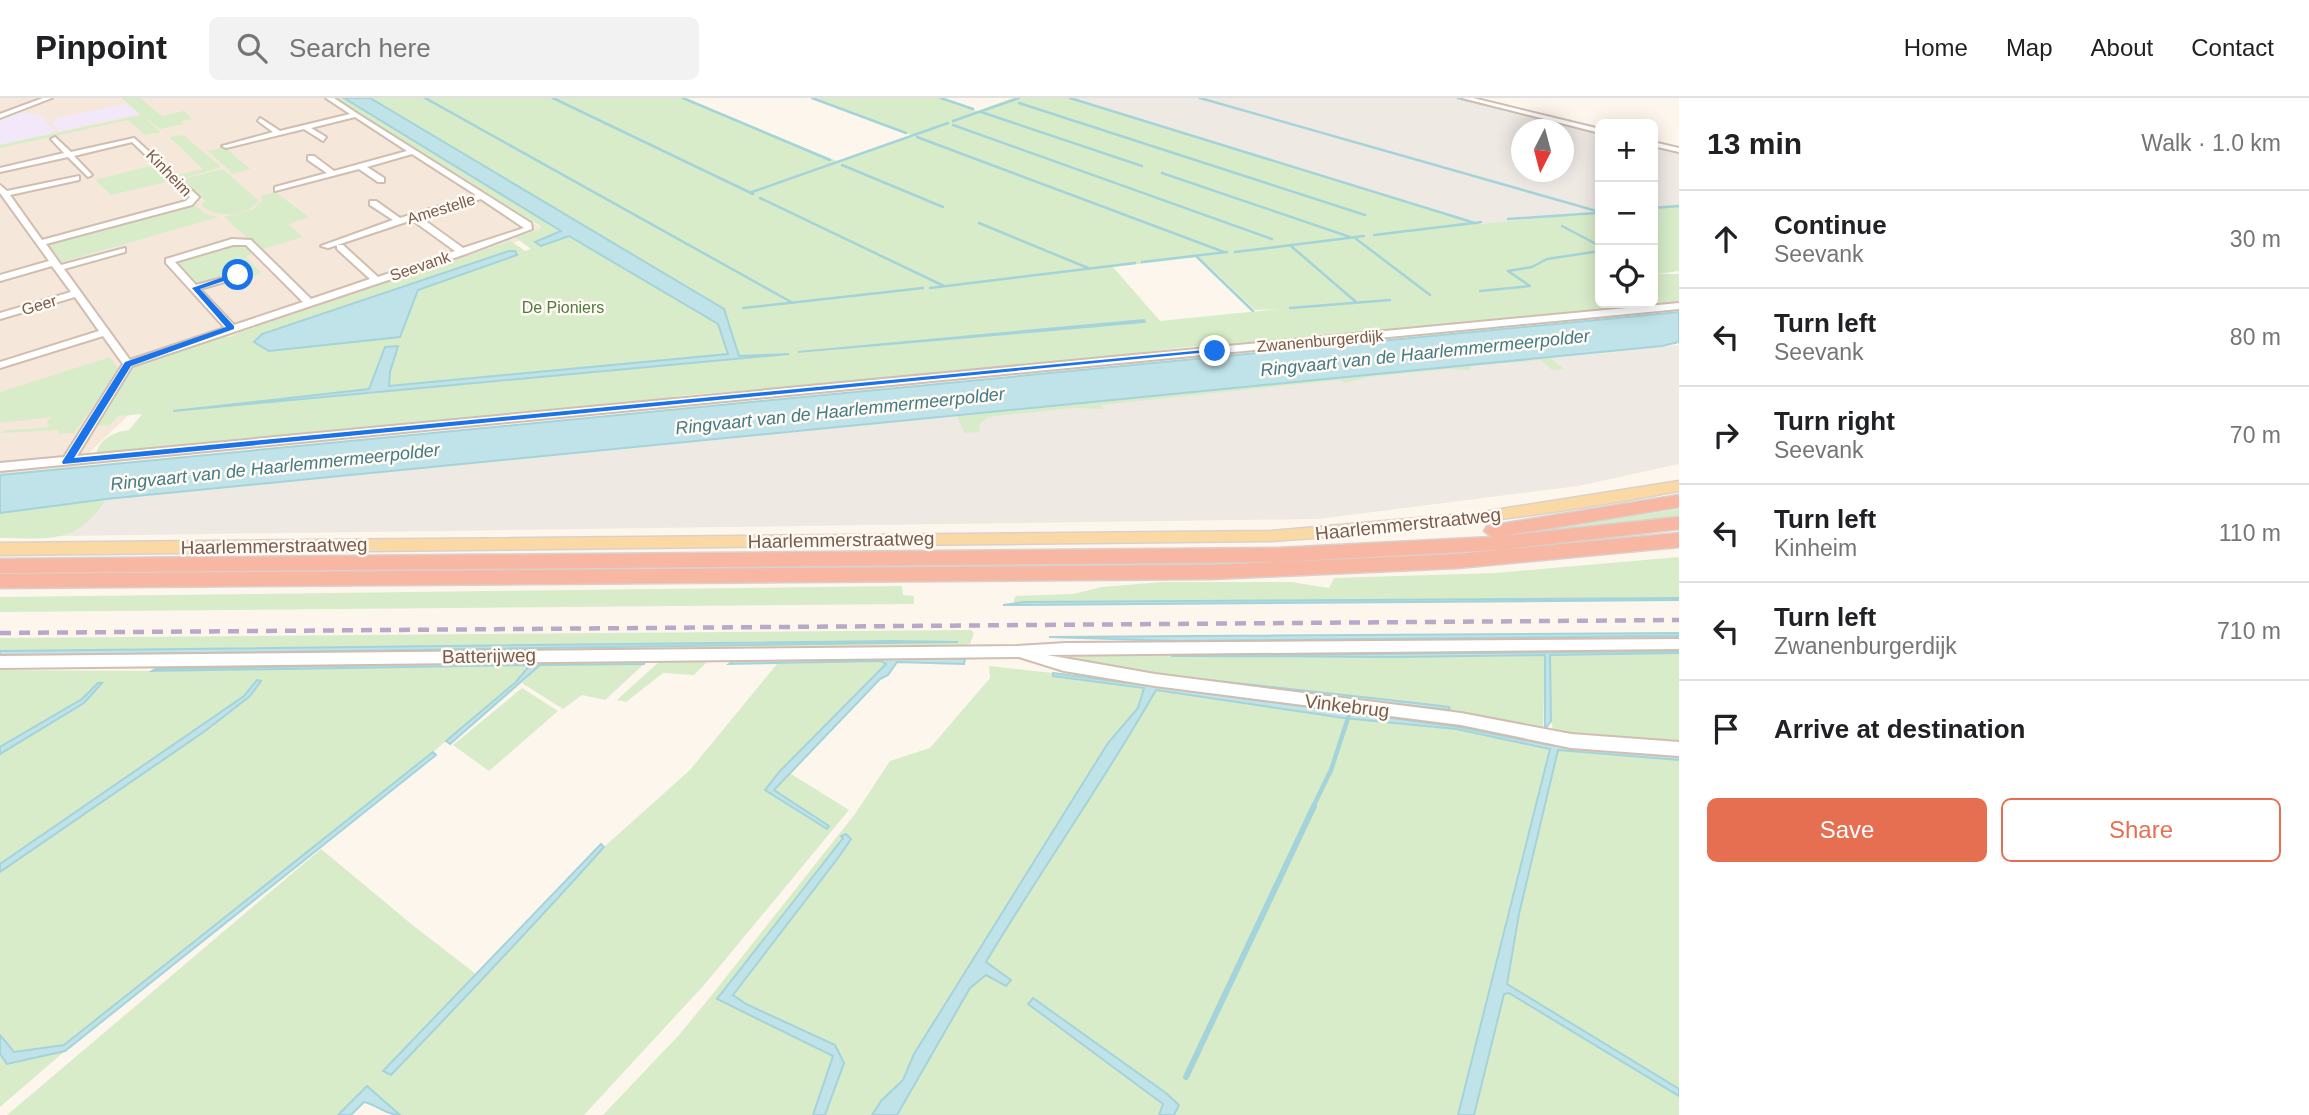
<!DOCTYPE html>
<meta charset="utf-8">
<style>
body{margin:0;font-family:Helvetica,sans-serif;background:#f2f2f2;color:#202124}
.controls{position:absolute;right:21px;top:21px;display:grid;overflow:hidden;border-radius:10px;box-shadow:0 4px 18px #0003}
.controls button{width:63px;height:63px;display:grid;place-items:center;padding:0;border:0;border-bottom:2px solid #e0e0e0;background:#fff;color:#202124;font:35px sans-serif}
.compass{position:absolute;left:1511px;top:21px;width:63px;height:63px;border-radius:50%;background:#fff;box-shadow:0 4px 18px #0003;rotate:186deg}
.stop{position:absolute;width:21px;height:21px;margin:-16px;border:5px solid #1a73e8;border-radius:50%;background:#fff}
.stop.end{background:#1a73e8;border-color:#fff;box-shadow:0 2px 7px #0008}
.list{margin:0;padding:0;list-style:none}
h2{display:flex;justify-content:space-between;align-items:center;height:91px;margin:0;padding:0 28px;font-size:30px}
h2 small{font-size:23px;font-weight:400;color:#757577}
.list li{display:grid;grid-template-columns:46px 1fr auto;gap:21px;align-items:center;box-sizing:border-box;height:98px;padding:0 28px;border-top:2px solid #e0e0e0}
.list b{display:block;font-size:26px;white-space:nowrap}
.list p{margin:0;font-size:23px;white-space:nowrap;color:#757577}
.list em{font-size:23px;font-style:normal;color:#757577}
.actions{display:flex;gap:14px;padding:21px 28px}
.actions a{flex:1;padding:16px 0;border:2px solid #e76f51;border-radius:10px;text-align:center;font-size:24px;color:#e76f51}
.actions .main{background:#e76f51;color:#fff}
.icon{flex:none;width:38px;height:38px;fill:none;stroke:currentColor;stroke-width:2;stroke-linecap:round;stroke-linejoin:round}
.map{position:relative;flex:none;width:1679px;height:1017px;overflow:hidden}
header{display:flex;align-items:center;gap:42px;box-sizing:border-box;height:98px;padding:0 35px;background:#fff;border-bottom:2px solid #e0e0e0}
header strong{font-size:33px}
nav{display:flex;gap:38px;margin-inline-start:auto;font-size:24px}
.search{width:490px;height:63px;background:#f2f2f2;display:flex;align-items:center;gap:18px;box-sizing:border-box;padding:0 24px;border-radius:10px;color:#757577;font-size:26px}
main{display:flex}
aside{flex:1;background:#fff}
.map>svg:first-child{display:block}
</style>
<header>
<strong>Pinpoint</strong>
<div class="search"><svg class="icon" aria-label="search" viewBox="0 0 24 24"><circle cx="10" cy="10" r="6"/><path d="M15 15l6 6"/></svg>Search here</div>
<nav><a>Home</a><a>Map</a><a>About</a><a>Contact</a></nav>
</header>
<main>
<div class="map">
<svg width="1679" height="1017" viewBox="0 0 1679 1017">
<rect width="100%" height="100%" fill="#fdf6ec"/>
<polygon fill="#f5e8da" points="0,0 345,0 420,47 544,132 411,188 184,264 69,374 0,380"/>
<g fill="#efe9e4" fill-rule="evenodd">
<path d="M1070 0H1455L1600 35V114L1479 126ZM1521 32H1563V74H1521Z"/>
<polygon points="1653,48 1679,54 1679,108 1653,110"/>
<polygon points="1679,247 1679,366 1578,388 1318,421 62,438 99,402"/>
</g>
<g fill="#f3e8fa">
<polygon points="126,6 140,16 59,33 51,24 57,22 56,20"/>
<polygon points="19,14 40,17 56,34 0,47 0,22"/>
</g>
<g fill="#d8ecc9" fill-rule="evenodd">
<polygon points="122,0 140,0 162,18 184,13 192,21 181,23 184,26 160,31 143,18 160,34 145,37 128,22 0,50 0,47 141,17"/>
<path d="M335 0H344L562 134 534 144 570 138 724 225 733 258 382 291 384 249 369 291 174 313 789 255 739 258 724 211 370 0H685L839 64 914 38 813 0H940L977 13 1013 0H1070L1479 126 1600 114V205H1653V110L1679 108V173L1657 176H1679V206L1204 250 1196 248 974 274 954 272 943 276 852 283 762 294 750 292 678 298 668 303 100 358 96 355C101 340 114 334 129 332L142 316 118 318 110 327 95 328 133 269 216 239H231L240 234 511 143 525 153 531 151 515 139 541 131 540 128ZM1199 159 1255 212 1280 211 1160 223 1113 169ZM411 187 397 239 269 253 255 244 262 236ZM1144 222 1145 224 799 255V254Z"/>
<polygon points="183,37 220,68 219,70 180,81 177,77 203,71 169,39"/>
<polygon points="225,49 250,71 233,76 208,53"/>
<polygon points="158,66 175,82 111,97 95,82"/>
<path d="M223 71 259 103C245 119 216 121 201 107L205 103 183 81Z"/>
<polygon points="275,94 309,119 288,126 303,139 260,152 224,119 254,111 262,102 261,98"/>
<polygon points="189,106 196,108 205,116 219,119 62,164 48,146"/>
<polygon points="243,144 254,154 246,159 262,175 248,180 242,173 197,186 175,164"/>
<polygon points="1548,258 1564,271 1552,272 1541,262 1471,268 1470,272 1447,271 1369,279 1345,285 1340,282 1101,307 1104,311 1073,310 988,319 979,327 980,334 964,335 957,318"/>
<path d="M110 259 119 272 74 335 58 336 59 332 1 335 2 333C16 331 41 331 51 328L46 326 51 319 0 325V294Z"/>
<path d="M106 401C76 448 49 440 0 440V415Z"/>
<polygon points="1679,411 1679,419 1541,434 1541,432"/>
<polygon points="1679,459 1679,500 1014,505 1014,501 1016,498 1073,496 1102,489 1163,484 1291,484 1329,490 1334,480 1495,475"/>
<polygon points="902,488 903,497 914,498 914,506 0,514 0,499"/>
<polygon points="971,532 974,535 970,546 938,551 0,561 0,540"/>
<polygon points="1679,555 1679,646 1554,636 1551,623 1550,557"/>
<polygon points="1079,556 1301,560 1545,557 1543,636 1210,588 1450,611 1449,609 1178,580 1070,562 1069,558"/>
<polygon points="710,561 694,577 663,575 626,604 617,602 660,563"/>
<polygon points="882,563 886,567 884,571 780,673 765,692 827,731 829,728 773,693 788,674 849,712 705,886 584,1017 400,1017 367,988 338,1017 7,1017 321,751 415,829 476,876 384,972 391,976 604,749 690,672 777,566"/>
<polygon points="644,566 605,602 582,597 563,611 522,585 540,567"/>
<polygon points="530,567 516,584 433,654 64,947 14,954 0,937 0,774 236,610 257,582 244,598 0,766 0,656 84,605 98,585 82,601 0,649 0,572 152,573"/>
<polygon points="989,568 1053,575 1053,578 1144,590 1138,610 1108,645 914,956 903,982 881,1003 872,1017 825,1017 844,965 733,897 851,741 843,736 844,740 717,901 833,959 813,1017 603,1017 679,937 711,898 855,716 890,663 930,650 990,580"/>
<polygon points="522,590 558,613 489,673 453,647"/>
<path d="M1156 592 1344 620 1456 631 1550 651 1458 1017H1174L1179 1007 1166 995 1034 900 1028 907 1164 1006 1159 1017H897L970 890 986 877 1005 888 1010 882 986 864C1041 772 1103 685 1156 592Z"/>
<polygon points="1558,652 1679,662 1679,991 1507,886 1519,816"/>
<polygon points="1510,895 1679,998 1679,1017 1474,1017 1504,896"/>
<polygon points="65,953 0,1009 0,956 7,966"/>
</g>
<g fill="#bfe3e8" stroke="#a5d3da" stroke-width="2">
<polygon points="344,0 370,0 724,211 739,258 789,256 173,313 369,291 385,249 398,248 390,274 389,288 728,256 718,226 569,138 541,148 535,144 561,133"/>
<polygon points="509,153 515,153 517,157 418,192 400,239 269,253 254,244 262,236"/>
<polygon points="1679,214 1679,244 1662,248 106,401 0,415 0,377"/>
<polygon points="1144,222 1145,224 798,254"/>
<polygon points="1679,500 1679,502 1003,507 1025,504"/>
<polygon points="1679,535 1679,538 1177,543 1049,539"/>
<polygon points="891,543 958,544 0,558 0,553"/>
<polygon points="1679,553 1679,555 1550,557 1551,623 1545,631 1545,557 1397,559 1171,558"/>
<polygon points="906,559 965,561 964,566 897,564 888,577 880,581 774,692 829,728 827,731 765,692 780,673 886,566 881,563 729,566 733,563"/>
<polygon points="645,562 644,566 540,567 450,646 446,643 516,584 530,567 152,573 155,571"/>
<path d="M1053 575 1459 629 1549 647 1679 658V662L1558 652 1519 816 1507 886 1679 991V998L1509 895 1504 896 1474 1017H1458L1550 651 1456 631 1344 620 1156 592C1103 685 1041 772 986 864L1011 882 1006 888 986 877 970 890 897 1017H872L881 1003 903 982 914 956 1108 645 1138 610 1144 590 1053 578Z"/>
<polygon points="257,582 261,583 250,598 205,633 0,774 0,766 244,598"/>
<polygon points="1208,582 1416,605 1449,609 1450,612 1223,587"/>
<polygon points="98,585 102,585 84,605 0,656 0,649 82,601"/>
<polygon points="433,654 436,657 65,953 7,966 0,956 0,937 14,954 64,947"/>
<polygon points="846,736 851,741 838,760 733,897 746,906 835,947 844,965 825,1017 813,1017 833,958 717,901 843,740 841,738"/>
<path d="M601 746 604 749C535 826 463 902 391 977L383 973Z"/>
<polygon points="1033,900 1166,995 1179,1007 1174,1017 1159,1017 1163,1006 1028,906"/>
<path d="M367 988 400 1017C385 1017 378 1007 364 1004L351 1017H338Z"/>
</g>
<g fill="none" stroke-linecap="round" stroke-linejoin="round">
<g stroke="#a5d3da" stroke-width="2.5">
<polyline points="425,0 793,205"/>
<polyline points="553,0 753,96"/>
<polyline points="683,0 830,62"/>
<polyline points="812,0 906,35"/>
<polyline points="941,0 973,11"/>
<polyline points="1070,0 1475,125 1481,124"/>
<polyline points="1200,0 1600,114"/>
<polyline points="1458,0 1565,26"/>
<polyline points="1473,0 1600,31"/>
<polyline points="1019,5 1365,117"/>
<polyline points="981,14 1142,68"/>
<polyline points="953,23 1019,0"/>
<polyline points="953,27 1272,141"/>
<polyline points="917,39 1224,154"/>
<polyline points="1653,44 1679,50"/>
<polyline points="842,67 943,109"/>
<polyline points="1162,75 1350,139"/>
<polyline points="752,94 948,25"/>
<polyline points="760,100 944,188"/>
<polyline points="1653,110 1679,108"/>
<polyline points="1508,121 1596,115"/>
<polyline points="979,125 1088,170"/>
<polyline points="1562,128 1600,148"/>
<polyline points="1374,137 1474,125"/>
<polyline points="1355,140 1430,197"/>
<polyline points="1291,148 1356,204"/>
<polyline points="1235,154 1364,138"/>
<polyline points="1196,158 1253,213"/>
<polyline points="1142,164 1227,154"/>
<polyline points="930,190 1135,165"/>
<polyline points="1480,193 1530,188 1508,173 1532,169 1547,161 1600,153"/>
<polyline points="743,210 923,190"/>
<polyline points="1290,210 1390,202"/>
</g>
<polyline stroke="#a5d3da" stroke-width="4.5" points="1313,709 1331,672 1349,617"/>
<polyline stroke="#a5d3da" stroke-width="6" points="1186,979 1314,708"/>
<defs>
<g id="minor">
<polygon points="43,0 52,0 0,20 0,16"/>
<path d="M326 0H334L358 16 531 125 532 131 466 156 132 268 77 358 1679 205V211L0 373V365L64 359 123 266 103 238 0 270V264L99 233 75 199 0 221V215L71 194 52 168 0 183V177L49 163 0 95V87L7 93 79 78V82L10 97 42 142 186 103 190 99 132 44 74 58 92 77 88 79 68 59 0 74V70L64 55 51 41 55 39 71 54 134 40 199 99 192 107 46 146 61 167 125 150V154L64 171 130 262 225 230 166 165V161L232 141 251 142 311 201 370 181 337 151V147H343L378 179 455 153 412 122 328 150 321 148 393 122 370 107V103H376L400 120 476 97 412 56 367 69 384 80V84H378L359 71 275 93V89L327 75 308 62V58H314L334 73 407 53 355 19 311 30 326 39 323 43 304 31 226 50 222 48 273 34 258 23 260 20 280 33 350 16ZM481 101 524 130 463 150 420 119ZM233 147H246L303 204 234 227 200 191 241 179V175L196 187 175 164Z"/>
<polygon points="1462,0 1473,0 1600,31 1600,35"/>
<polygon points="1653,44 1679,50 1679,54 1653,48"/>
<polygon points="1679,541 1679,551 1047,557 1155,576 1461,615 1571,636 1679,644 1679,658 1571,650 1461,627 1155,588 1064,573 1019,559 0,570 0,558 1017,548 1066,545"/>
</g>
<path id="major" d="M1679 383V393C1544 418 1408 435 1271 443L0 457V445L1271 433 1476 415Z"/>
<g id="highway">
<polygon points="1679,397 1679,409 1502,438 1679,419 1679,431 1499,452 1278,464 0,475 0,461 1278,450 1492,439 1484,433 1487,428 1494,427"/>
<polygon points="1679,435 1679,449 1458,470 1212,481 0,490 0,476 1212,467 1458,456"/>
</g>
</defs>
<use href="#minor" stroke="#d1beb0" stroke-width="4"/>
<use href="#major" stroke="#dad1cd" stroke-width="3"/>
<use href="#highway" stroke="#dad1cd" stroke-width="3"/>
<use href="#minor" fill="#fff" fill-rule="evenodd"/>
<use href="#major" fill="#fbd9a5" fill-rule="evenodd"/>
<use href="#highway" fill="#f7b7a3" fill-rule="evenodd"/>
<polyline stroke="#b9a8c9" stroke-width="4.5" stroke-dasharray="11 8" stroke-linecap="butt" points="0,535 1679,522"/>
</g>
<polygon fill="#1a73e8" points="235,175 242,177 200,191 234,228 234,231 131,268 74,360 1215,251 1219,253 63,366 62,364 125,264 226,229 192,190"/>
<g text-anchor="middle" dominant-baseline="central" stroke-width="5" stroke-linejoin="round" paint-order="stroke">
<g font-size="16" fill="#7a5c4d" stroke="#fffaf3">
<text transform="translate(169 75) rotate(46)">Kinheim</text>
<text transform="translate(441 111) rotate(-17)">Amestelle</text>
<text transform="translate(420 168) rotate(-19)">Seevank</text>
<text transform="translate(39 207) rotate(-16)">Geer</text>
<text transform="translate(1320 243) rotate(-5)">Zwanenburgerdijk</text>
</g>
<g font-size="16" fill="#537a41" stroke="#fffaf3">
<text x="563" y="209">De Pioniers</text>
</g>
<g font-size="18" font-style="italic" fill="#437c86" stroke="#fffaf3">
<text transform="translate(1425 255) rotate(-6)">Ringvaart van de Haarlemmermeerpolder</text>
<text transform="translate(840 313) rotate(-6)">Ringvaart van de Haarlemmermeerpolder</text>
<text transform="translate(275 369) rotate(-6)">Ringvaart van de Haarlemmermeerpolder</text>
</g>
<g font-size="19" fill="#7a5c4d" stroke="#fffaf3">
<text transform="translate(1408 426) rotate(-6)">Haarlemmerstraatweg</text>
<text transform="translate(841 442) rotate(-1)">Haarlemmerstraatweg</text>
<text transform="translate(274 448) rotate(-1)">Haarlemmerstraatweg</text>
<text transform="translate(489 558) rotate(-1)">Batterijweg</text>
<text transform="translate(1347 608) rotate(7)">Vinkebrug</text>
</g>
</g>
</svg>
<div class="controls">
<button>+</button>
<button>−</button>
<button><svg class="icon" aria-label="locate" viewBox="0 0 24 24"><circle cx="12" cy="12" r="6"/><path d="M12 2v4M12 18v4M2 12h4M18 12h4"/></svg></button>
</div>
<svg class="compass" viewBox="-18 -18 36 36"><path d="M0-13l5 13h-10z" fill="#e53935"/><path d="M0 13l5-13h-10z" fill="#757577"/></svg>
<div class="stop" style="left:238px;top:177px"></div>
<div class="stop end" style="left:1215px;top:253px"></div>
</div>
<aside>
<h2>13 min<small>Walk · 1.0 km</small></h2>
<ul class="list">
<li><svg class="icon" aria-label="ahead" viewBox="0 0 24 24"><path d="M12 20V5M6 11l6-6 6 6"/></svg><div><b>Continue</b><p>Seevank</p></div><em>30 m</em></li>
<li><svg class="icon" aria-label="left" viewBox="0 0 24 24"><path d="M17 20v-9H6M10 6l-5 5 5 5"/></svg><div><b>Turn left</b><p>Seevank</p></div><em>80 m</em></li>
<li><svg class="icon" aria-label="right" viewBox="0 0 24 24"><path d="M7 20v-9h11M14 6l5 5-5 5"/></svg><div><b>Turn right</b><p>Seevank</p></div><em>70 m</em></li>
<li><svg class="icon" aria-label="left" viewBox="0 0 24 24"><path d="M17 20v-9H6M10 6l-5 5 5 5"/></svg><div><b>Turn left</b><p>Kinheim</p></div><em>110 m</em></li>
<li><svg class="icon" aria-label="left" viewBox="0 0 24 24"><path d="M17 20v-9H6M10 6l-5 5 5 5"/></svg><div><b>Turn left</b><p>Zwanenburgerdijk</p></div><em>710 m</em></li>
<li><svg class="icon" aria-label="arrive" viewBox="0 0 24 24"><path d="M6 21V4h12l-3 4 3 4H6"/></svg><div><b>Arrive at destination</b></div></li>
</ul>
<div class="actions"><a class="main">Save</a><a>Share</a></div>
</aside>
</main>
